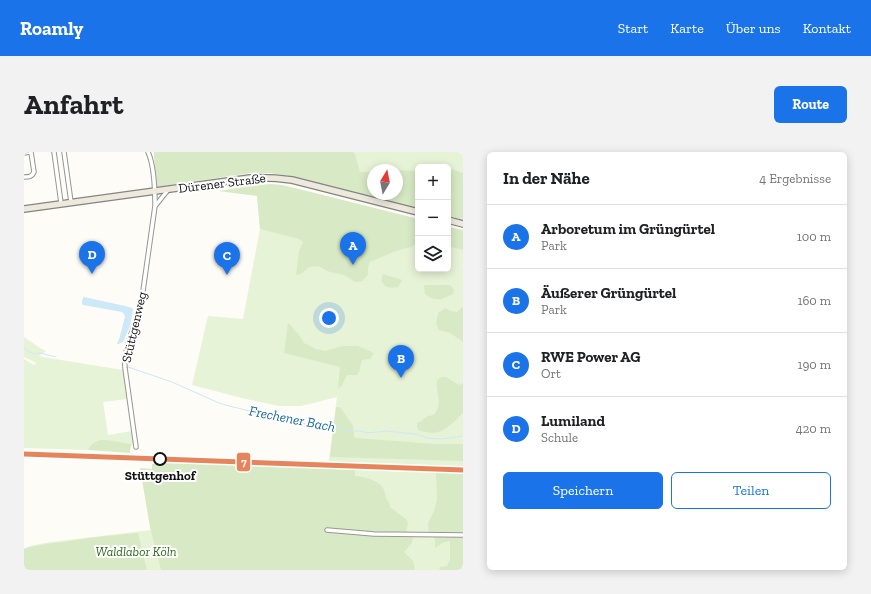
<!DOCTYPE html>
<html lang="de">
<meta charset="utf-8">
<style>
body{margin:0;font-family:"Zilla Slab",serif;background:#f2f2f2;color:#202124}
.controls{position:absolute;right:12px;top:12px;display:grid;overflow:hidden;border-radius:6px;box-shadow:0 2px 10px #0003}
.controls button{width:36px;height:36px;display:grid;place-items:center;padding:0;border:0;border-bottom:1px solid #e0e0e0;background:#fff;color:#202124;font:20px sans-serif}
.compass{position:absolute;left:343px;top:12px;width:36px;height:36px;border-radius:50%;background:#fff;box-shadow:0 2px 10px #0003;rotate:10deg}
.you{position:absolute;left:305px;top:166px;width:14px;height:14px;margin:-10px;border:3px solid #fff;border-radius:50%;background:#1a73e8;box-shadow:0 0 0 6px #1a73e833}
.badge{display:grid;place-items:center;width:26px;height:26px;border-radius:50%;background:#1a73e8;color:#fff;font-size:13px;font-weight:700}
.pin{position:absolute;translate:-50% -33px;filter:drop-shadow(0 1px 2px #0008)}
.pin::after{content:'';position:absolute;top:21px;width:14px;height:12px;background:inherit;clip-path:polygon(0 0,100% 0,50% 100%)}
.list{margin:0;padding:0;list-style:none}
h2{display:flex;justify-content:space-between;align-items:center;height:52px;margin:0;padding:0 16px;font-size:17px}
h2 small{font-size:13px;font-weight:400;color:#757577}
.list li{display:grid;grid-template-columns:26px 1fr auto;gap:12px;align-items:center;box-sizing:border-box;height:64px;padding:0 16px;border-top:1px solid #e0e0e0}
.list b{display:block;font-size:15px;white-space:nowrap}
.list p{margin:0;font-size:13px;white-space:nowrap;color:#757577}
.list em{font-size:13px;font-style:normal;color:#757577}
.actions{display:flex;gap:8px;padding:12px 16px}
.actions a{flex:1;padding:9px 0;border:1px solid #1a73e8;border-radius:6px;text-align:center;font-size:14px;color:#1a73e8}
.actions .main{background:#1a73e8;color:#fff}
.icon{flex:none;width:22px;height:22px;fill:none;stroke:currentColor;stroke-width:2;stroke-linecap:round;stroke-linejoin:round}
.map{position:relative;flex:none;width:439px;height:418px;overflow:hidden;border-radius:6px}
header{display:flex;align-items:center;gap:24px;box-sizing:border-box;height:56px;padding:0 20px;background:#1a73e8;color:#fff}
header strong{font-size:19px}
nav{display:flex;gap:22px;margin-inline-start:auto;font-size:14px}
.intro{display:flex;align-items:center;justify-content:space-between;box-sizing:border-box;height:96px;padding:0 24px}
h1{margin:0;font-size:28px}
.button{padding:10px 18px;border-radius:6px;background:#1a73e8;color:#fff;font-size:14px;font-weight:700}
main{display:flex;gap:24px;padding:0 24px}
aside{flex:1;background:#fff;border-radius:6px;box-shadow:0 2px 10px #0003}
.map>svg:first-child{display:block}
</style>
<header>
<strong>Roamly</strong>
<nav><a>Start</a><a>Karte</a><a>Über uns</a><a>Kontakt</a></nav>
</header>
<div class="intro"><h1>Anfahrt</h1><a class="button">Route</a></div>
<main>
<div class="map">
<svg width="439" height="418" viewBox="0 0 439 418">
<rect width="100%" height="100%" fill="#fdfcf7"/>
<g fill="#e7f3d7" fill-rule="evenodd">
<path d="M130 0H439V67L424 64V15H394V56C366 49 338 42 310 35 282 27 255 19 226 21L132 35ZM349 18H373V42H349Z"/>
<polygon points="231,32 258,33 394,67 394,117 424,117 424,75 439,78 439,418 0,418 0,396 10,393 27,390 127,378 126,375 173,311 304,315 313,245 277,254 255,254 222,247 168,233 184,164 219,167 236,77 233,44 195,39"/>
<polygon points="0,185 16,196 22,199 15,204 19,205 99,218 103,247 79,250 84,283 108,279 110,289 108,292 94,290 67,293 64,298 0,296 0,207 10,213 12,211 0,205"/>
</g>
<g fill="#d8eac5">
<path d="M130 0H329L331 2 336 20H349V42H373V18L394 19V56C366 49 338 42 310 35 282 27 255 19 226 21L132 35Z"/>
<polygon points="424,16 439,21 439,67 424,64"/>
<polygon points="246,32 258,33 279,38 394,67 394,91 387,95 372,99 346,110 344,115 344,123 338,129 331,130 320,123 306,120 294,114 285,115 277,122 272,123 275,99 279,90 275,87 236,77 233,44 195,39"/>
<polygon points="424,75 439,78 439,98 424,94"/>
<path d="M359 122 378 128 374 135C366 136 362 137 357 129Z"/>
<path d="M400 133H426L430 137 429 142C418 147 412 151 401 142Z"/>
<polygon points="438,155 439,155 439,190 426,181 415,178 412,172 414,161 421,156 427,159 433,160"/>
<polygon points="264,171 268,175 271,179 274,181 280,191 292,197 301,199 318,194 334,194 350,201 346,207 338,208 335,220 333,223 323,223 317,235 314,236 316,215 260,201"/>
<path d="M418 225H422L435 233 439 231V261C423 276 417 286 394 278L393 275V271L398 269C401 264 404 264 410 263 420 250 411 242 413 228Z"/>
<polygon points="312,255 316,255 329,274 330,285 332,286 412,292 439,292 439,309 306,305"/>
<path d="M77 288H82L108 292 106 297V301L64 298C67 292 70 290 77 288Z"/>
<path d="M142 310 331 316V324C341 325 356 328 360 338 362 343 361 347 365 350L366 355 383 368 384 373 382 378 386 382 389 386 388 391 380 400 389 409 391 418H137L126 375 116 316 128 317V312H141Z"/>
<polygon points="412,320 439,320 439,418 415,418 416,415 423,414 426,407 426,389 418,391 411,396 411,387 405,382 404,371 410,359 413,347"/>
<path d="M114 381 123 418H0V397C15 392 30 391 46 389 69 385 91 383 114 381Z"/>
</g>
<path fill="#cde8f7" d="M60 145 101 154 108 156 109 158 106 174 99 190 96 191 95 192H93C97 184 98 174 101 165L100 162 98 160 59 153C57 151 58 147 60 145Z"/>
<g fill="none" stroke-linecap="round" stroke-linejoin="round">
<g stroke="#cde8f7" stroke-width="1">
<polyline points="0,196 5,200 11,202 16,201 32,205"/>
<path d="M104 215 148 230 195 251 205 254 259 267 263 264H267L268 268 272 270 276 268 278 271 282 272C288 269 291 271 296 275L306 273 322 279H337L343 281 362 279 391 282 404 286 417 287 439 284"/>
</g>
<defs>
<g id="minor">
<polyline points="30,0 37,51"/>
<polyline points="40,0 47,50"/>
<polyline points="0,1 6,0"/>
<path d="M0 25C5 25 8 25 10 20L7 0"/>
<polyline points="132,53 144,38"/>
<path d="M112 295 101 216C99 195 112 173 117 153L131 54C131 40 130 13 124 0"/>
<polyline points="303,378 350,382 439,383"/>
</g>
<g id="primary">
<path d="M0 57 226 26C241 25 254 26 268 28L394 60"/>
<polyline points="424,68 439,72"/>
</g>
</defs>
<use href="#minor" stroke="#979795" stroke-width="5.5"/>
<use href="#primary" stroke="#858482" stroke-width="8"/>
<use href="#minor" stroke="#fffffe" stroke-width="3.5"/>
<use href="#primary" stroke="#ede9dc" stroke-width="5.5"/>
<defs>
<polyline id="tram-1" points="0,302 439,318"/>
</defs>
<use href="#tram-1" stroke="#fff" stroke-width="8"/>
<use href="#tram-1" stroke="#e6855c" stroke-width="5"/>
</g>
<circle fill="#fff" stroke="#111" stroke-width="2" cx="136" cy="307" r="6"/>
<g text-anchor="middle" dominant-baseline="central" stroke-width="4" stroke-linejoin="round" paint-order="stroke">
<g font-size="13" fill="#111" stroke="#fff">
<text transform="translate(198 31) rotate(-7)">Dürener Straße</text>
<text transform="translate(110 175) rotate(-77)">Stüttgenweg</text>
</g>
<g font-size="13" font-weight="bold" fill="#111" stroke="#fff">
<text x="136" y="323">Stüttgenhof</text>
</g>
<g font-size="13" font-style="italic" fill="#2f6b1f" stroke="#fff">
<text x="112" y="399">Waldlabor Köln</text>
</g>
<g font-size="14" font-style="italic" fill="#1768a6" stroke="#fff">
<text transform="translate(268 267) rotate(11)">Frechener Bach</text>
</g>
</g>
<rect stroke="#fff" stroke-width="1.5" x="212" y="300" width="15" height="20" rx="4" fill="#e6855c"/>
<g font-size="11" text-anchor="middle" font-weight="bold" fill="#fff">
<text x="220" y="314">7</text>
</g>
</svg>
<div class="controls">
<button>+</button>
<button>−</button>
<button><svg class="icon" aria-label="layers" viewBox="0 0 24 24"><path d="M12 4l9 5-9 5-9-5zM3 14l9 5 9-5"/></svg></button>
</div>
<svg class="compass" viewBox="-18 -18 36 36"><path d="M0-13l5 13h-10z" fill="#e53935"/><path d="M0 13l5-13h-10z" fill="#757577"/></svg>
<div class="you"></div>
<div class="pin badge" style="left:329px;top:113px">A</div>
<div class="pin badge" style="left:377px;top:226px">B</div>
<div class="pin badge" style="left:203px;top:123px">C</div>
<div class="pin badge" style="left:68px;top:122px">D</div>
</div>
<aside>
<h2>In der Nähe<small>4 Ergebnisse</small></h2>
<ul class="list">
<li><span class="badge">A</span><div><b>Arboretum im Grüngürtel</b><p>Park</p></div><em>100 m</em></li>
<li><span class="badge">B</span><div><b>Äußerer Grüngürtel</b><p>Park</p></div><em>160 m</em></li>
<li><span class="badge">C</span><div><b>RWE Power AG</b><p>Ort</p></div><em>190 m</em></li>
<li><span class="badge">D</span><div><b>Lumiland</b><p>Schule</p></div><em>420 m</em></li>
</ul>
<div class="actions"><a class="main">Speichern</a><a>Teilen</a></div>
</aside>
</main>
